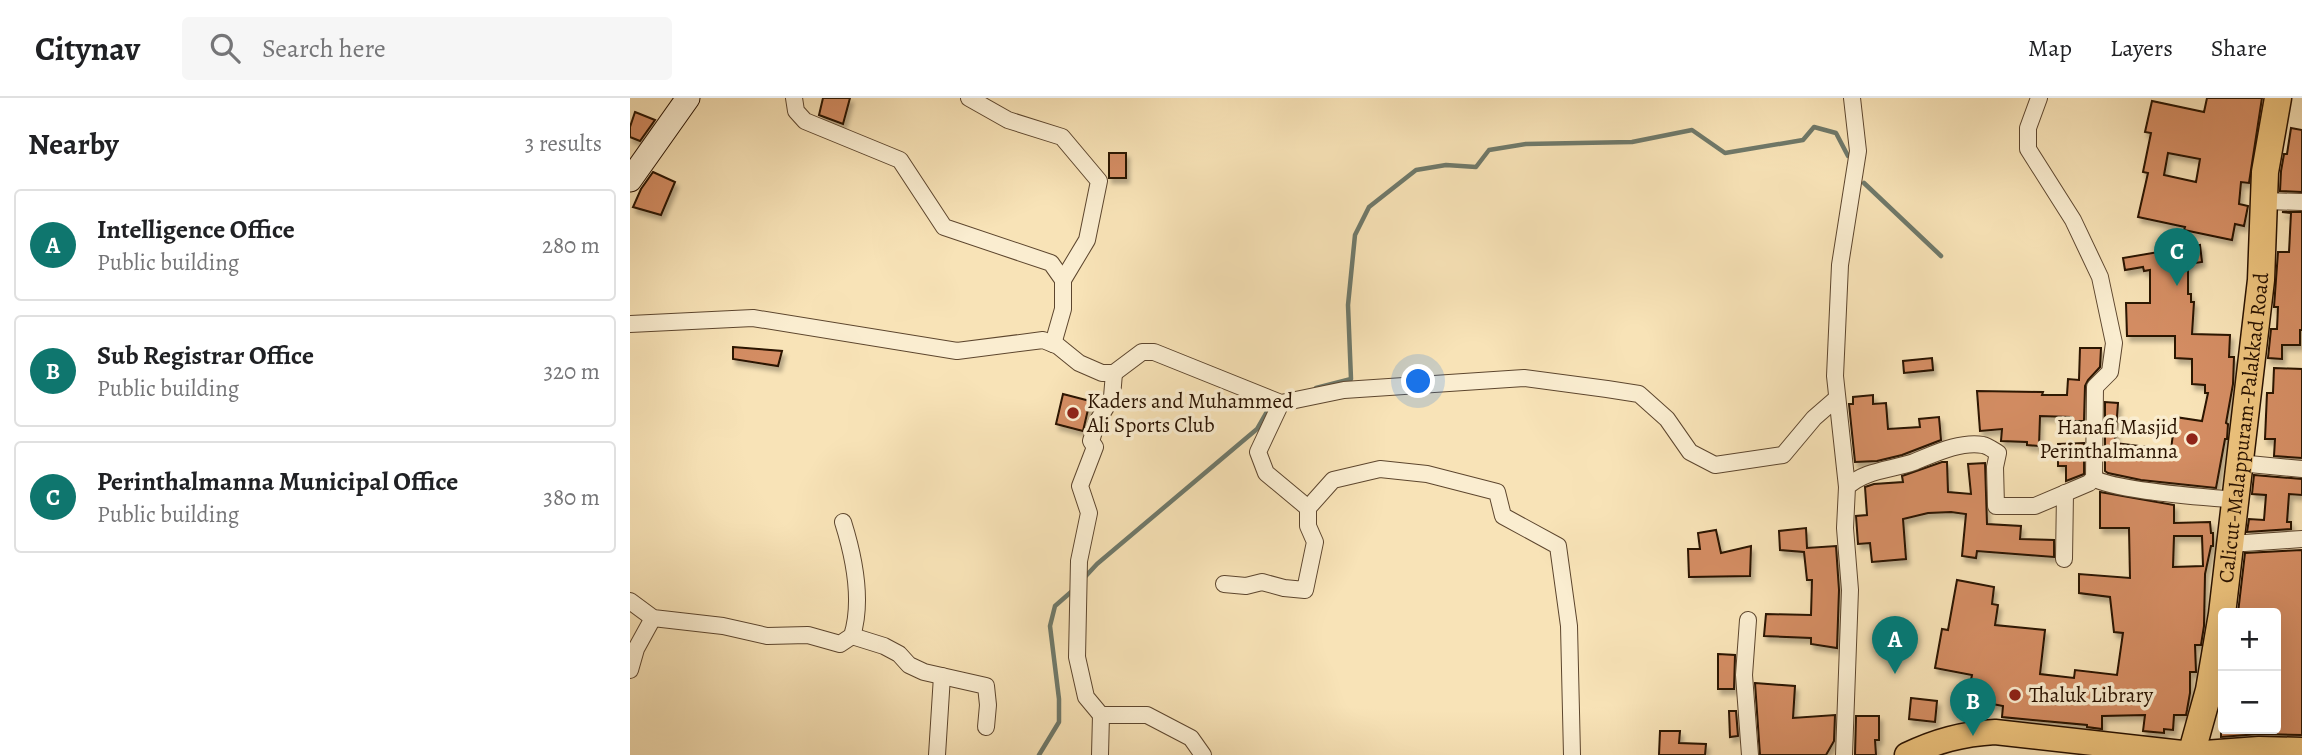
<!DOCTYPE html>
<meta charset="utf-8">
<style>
body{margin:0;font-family:Alegreya,serif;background:#f6f6f6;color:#202124}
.controls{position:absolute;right:21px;bottom:21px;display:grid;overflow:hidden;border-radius:7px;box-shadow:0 7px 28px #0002}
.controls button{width:63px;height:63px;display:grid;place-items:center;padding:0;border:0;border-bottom:2px solid #e0e0e0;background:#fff;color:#202124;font:35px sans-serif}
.you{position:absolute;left:789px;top:284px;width:24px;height:24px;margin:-18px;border:5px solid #fff;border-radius:50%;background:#1a73e8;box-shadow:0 0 0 10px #1a73e833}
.badge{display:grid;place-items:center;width:46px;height:46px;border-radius:50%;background:#0f766e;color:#fff;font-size:23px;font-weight:700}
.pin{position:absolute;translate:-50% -58px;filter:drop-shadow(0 2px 4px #0008)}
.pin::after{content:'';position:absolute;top:37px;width:24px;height:21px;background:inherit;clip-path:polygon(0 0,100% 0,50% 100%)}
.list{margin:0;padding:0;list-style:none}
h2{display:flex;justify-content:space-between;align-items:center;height:91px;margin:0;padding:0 28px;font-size:30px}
h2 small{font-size:23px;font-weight:400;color:#757577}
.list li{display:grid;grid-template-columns:46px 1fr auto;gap:21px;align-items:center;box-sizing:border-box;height:112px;margin:0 14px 14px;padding:0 14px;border:2px solid #e0e0e0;border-radius:7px}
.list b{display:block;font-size:26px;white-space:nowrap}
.list p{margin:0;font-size:23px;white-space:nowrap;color:#757577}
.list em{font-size:23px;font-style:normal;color:#757577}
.icon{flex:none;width:38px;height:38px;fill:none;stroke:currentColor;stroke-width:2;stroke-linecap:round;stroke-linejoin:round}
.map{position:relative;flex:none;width:1672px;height:657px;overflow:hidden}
header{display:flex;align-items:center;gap:42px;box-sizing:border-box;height:98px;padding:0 35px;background:#fff;border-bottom:2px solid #e0e0e0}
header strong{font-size:33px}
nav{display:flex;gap:38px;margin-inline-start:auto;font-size:24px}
.search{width:490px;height:63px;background:#f6f6f6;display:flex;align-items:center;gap:18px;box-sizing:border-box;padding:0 24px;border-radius:7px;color:#757577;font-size:26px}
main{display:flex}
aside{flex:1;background:#fff}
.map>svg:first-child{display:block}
</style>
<header>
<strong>Citynav</strong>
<div class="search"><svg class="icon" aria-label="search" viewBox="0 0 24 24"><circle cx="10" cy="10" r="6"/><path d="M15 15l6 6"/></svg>Search here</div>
<nav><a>Map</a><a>Layers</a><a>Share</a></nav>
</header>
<main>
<aside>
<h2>Nearby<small>3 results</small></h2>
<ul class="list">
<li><span class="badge">A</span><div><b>Intelligence Office</b><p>Public building</p></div><em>280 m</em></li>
<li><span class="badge">B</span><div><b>Sub Registrar Office</b><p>Public building</p></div><em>320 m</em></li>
<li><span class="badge">C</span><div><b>Perinthalmanna Municipal Office</b><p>Public building</p></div><em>380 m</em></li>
</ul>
</aside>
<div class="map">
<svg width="1672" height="657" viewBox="0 0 1672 657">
<defs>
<filter id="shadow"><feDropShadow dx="3" dy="5" stdDeviation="2" flood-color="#0004"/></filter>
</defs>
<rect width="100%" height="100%" fill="#f8e3b7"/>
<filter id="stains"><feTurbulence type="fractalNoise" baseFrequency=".00286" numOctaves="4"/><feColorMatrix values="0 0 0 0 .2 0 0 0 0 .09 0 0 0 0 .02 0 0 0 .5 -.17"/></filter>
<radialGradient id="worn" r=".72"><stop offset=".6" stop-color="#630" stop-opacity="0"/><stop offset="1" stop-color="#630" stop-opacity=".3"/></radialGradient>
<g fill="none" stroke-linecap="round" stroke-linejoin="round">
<g stroke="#6f796a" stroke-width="4.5">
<polyline points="1234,85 1311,158"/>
<polyline points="686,290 721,281 718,207 725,137 739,109 786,72 816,67 846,69 859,52 896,46 1002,44 1062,32 1095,55 1173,42 1184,29 1206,35 1218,58"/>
<polyline points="454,480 467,466 627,331 639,310"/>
<polyline points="409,657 429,624 429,601 420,528 425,508 441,494"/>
</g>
</g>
<g fill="#d48d63" stroke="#291200" stroke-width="2" fill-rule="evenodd" filter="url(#shadow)">
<polygon points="193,0 220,0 213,26 189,17"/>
<path d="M1577 0H1632L1619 85 1611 84 1609 106 1618 108 1614 128 1605 126 1602 142 1554 132 1555 129 1508 119 1518 75 1513 74 1521 35 1515 34 1522 3 1574 14ZM1538 55 1570 61 1566 84 1534 77Z"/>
<polygon points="5,14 25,22 10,43 0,39 0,29"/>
<polygon points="1661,30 1672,32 1672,94 1650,93 1651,73 1654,56 1657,56"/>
<rect x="479" y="55" width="17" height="25"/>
<polygon points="23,74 45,84 31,117 3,109 11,91"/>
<polygon points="1652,114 1672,114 1672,232 1670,232 1670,247 1652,247 1652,261 1638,260 1641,231 1647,231 1648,209 1644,209 1648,154 1659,154 1661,115"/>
<polygon points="1570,147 1572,164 1558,166 1558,196 1561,196 1561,204 1564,204 1562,236 1600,237 1599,259 1604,259 1603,286 1596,325 1598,326 1597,341 1595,341 1586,390 1511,382 1478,375 1475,373 1475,304 1488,305 1485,345 1541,352 1545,319 1572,323 1578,295 1575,295 1575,287 1562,286 1562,261 1545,260 1545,238 1497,238 1496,205 1520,205 1520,172 1514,173 1513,169 1495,172 1493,160"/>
<polygon points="103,249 152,253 148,268 103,261"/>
<polygon points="1450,250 1471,250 1470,269 1458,282 1455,288 1454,323 1441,323 1441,319 1410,318 1409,348 1397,347 1397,344 1371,343 1372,331 1350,333 1347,293 1413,294 1412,297 1437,297 1438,281 1449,282"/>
<polygon points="1302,260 1303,272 1274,275 1273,263"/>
<polygon points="1644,270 1672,271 1672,360 1644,358 1645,341 1635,341 1637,295 1643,295"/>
<polygon points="433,296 460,303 453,333 426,326"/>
<polygon points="1243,297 1243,306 1256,305 1258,331 1290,329 1289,321 1309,319 1311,342 1272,357 1247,363 1225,364 1219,306 1223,306 1223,299"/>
<polygon points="1454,345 1454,376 1436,383 1436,368 1428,368 1428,346"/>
<polygon points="1312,364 1317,364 1318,394 1341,396 1338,366 1355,365 1357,426 1391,428 1390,441 1424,442 1424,459 1347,453 1346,460 1332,458 1336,416 1321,414 1298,415 1273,421 1276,461 1242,464 1240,445 1228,446 1226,418 1237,417 1235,389 1244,386 1273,384 1272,378"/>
<polygon points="1624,377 1672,381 1672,397 1659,396 1657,424 1661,424 1661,431 1617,434 1619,421 1634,422 1636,397 1622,396"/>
<path d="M1470 394 1544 407V425L1580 424 1581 435H1583V448H1581L1575 476 1574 528 1571 547H1565L1566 574H1560V595L1557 612 1556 617H1544L1543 632 1534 631V635L1513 633 1515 617 1472 618V631L1457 629V627L1372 619 1373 608 1337 601 1342 577 1305 570 1312 531 1318 532 1327 482 1364 489 1362 506 1368 507 1365 527 1415 532 1410 576 1444 580 1445 572 1487 577 1493 535 1484 534 1480 499 1449 495V476L1500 480 1499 430H1470ZM1544 438H1572L1573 468 1543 469Z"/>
<polygon points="1176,430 1177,450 1206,448 1209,492 1207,550 1181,546 1181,540 1134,538 1136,516 1181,517 1182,482 1177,482 1174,454 1150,452 1149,433"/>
<polygon points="1086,432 1091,455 1121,448 1120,478 1059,479 1058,451 1070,451 1068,435"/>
<polygon points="1672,452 1672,637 1629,636 1591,639 1591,631 1646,631 1646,515 1608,515 1615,455"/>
<polygon points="1088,556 1105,557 1104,591 1088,591"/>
<polygon points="1125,585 1165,588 1163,620 1205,617 1204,643 1196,657 1130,657"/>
<polygon points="1281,600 1307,603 1305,624 1279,621"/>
<polygon points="1099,613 1106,613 1108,638 1100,639"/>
<polygon points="1226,618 1249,618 1249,642 1245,642 1246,657 1225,657"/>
<polygon points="1030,633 1050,633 1049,645 1076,646 1075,657 1029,657"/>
</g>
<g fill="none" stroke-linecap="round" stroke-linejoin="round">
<defs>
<g id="minor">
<polyline points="164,0 166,13 175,23 270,62 314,129 421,165 433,182 433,211 423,246"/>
<polyline points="339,0 378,22 432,39 469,83 457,142 433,182"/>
<polyline points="1634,103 1672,104"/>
<polyline points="0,226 123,220 327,253 413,242 428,248 449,265 472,275 484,275 512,254 524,254 651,305 714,292 894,280 977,291 1009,296 1037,321 1060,354 1085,367 1153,357 1184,320 1207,300"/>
<polyline points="484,275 482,299 467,324 461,343 465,349 450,388 459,415 449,463 447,559 456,599 471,617 517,617 561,640 573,657"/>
<polyline points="1609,365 1672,371"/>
<path d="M1464 380C1483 393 1577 399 1605 402"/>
<polyline points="1217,389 1205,278 1210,167 1228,53 1222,0"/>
<polyline points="678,410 703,382 750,371 797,376 867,394 873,418 928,448 939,528 942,657"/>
<polyline points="1600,446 1672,441"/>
<polyline points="1434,461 1435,395"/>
<polyline points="594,486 616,488 632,484 654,490 675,492 685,444 678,428 678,410 636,375 628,354 651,305"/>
<path d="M0 503 23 520 93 528 137 538 178 537 210 546 222 538C233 503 224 459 213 424"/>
<polyline points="1118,522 1114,577 1120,657"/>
<polyline points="222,538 254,548 269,556 279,567 294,574 356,588 358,607 356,629"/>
<polyline points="0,572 6,551 23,520"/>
<polyline points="307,657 312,578"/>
<polyline points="470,657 471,617"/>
<path d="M1214 657 1220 492 1215 430 1217 389C1235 372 1261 372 1284 364 1304 356 1330 343 1353 347 1358 348 1363 352 1368 355L1365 369 1366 408H1405L1459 385 1464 380 1465 289 1480 274 1484 245 1470 179 1443 122 1398 51V30L1409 0"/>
</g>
<polyline id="secondary" points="0,82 58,0"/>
<path id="primary" d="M1277 657C1306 643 1332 636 1365 634L1561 656 1629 651 1672 652"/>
<g id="trunk">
<path id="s1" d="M1561 657 1579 592 1592 516 1631 182 1635 74 1648 0"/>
</g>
</defs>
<use href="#minor" stroke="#5d462e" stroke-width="18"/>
<use href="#secondary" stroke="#291200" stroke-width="25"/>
<use href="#primary" stroke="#291200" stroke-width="27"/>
<use href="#trunk" stroke="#291200" stroke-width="29"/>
<use href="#minor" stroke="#faedd0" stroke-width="16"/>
<use href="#secondary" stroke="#faedd0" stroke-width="23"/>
<use href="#primary" stroke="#ecc27c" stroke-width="24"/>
<use href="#trunk" stroke="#ecc27c" stroke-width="26"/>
</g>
<g fill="#8f2418" stroke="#faedd0" stroke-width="2.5">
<circle cx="443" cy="315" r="7"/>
<circle cx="1562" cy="341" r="7"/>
<circle cx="1385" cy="597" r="7"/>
</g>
<g text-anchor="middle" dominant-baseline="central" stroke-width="7" stroke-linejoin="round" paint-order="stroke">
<g font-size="21" fill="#291200" stroke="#faedd0" text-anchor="start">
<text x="457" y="303">Kaders and Muhammed<tspan x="457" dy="24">Ali Sports Club</tspan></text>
<text x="1548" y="329" text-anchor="end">Hanafi Masjid<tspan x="1548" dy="24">Perinthalmanna</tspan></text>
<text x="1399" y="597">Thaluk Library</text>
</g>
<g font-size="21" fill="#291200" stroke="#faedd0">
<text stroke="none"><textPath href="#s1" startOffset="332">Calicut-Malappuram-Palakkad Road</textPath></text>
</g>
</g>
<rect width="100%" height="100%" filter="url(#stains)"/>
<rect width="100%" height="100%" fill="url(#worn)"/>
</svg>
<div class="controls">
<button>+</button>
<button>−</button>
</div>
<div class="you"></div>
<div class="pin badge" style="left:1265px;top:576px">A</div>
<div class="pin badge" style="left:1343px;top:638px">B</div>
<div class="pin badge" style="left:1547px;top:188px">C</div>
</div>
</main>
